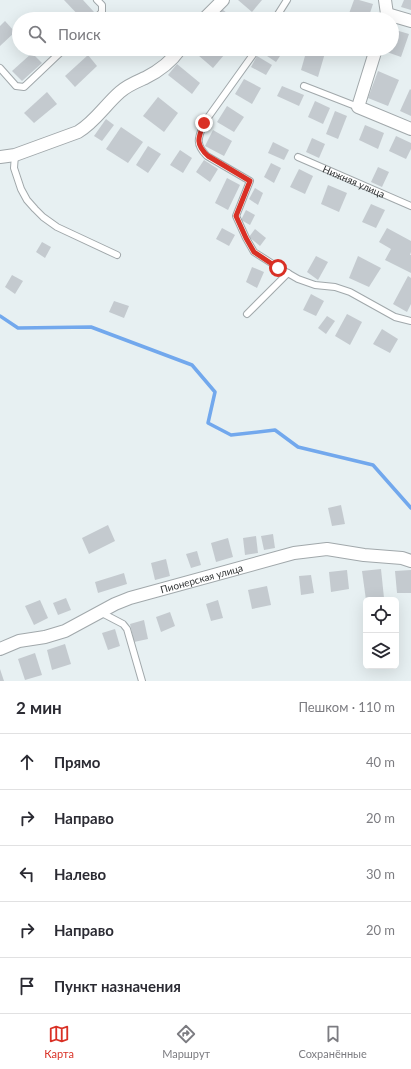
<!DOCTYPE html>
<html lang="ru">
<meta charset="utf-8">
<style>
body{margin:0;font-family:Lato,sans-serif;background:#f7f7f7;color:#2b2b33}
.controls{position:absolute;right:12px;bottom:12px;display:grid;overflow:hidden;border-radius:6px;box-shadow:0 4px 16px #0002}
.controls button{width:36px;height:36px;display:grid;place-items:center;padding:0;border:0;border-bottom:1px solid #e1e1e2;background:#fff;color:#2b2b33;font:20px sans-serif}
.stop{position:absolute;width:12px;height:12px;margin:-9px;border:3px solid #d93025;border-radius:50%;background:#fff}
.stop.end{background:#d93025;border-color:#fff;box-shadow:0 1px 4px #0008}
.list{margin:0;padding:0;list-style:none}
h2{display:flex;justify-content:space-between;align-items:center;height:52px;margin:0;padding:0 16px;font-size:17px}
h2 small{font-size:13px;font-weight:400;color:#7c7c81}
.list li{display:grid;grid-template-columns:26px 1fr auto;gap:12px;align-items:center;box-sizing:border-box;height:56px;padding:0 16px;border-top:1px solid #e1e1e2}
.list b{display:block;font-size:15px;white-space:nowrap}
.list em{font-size:13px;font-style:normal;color:#7c7c81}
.icon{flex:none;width:22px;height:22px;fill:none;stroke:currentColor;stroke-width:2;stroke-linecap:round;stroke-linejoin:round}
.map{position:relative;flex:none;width:411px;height:681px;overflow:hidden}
.search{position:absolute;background:#fff;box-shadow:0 4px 16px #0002;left:12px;right:12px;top:12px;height:44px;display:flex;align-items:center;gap:10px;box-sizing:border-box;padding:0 14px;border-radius:22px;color:#7c7c81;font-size:15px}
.sheet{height:332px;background:#fff}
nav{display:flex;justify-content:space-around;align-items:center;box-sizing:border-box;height:56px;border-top:1px solid #e1e1e2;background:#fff;font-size:11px;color:#7c7c81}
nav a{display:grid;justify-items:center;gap:2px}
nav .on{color:#d93025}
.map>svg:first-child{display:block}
</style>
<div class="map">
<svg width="411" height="681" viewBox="0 0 411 681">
<rect width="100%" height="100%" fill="#e7f0f2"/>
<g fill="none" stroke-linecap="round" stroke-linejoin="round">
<polyline stroke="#72a8ed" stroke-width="3.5" points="0,316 18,328 91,327 192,365 215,392 208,423 231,435 275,430 298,447 373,465 411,508"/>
</g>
<g fill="#c4cacf">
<polygon points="64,0 83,0 94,12 87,19 82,19"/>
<polygon points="238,0 262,0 252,12"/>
<polygon points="354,0 359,0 373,4 368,19 347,19"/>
<polygon points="404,0 411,0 411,10 401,7"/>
<polygon points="222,9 234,19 214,19"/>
<polygon points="5,21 15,32 0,46 0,26"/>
<polygon points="392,29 409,34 401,57 384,51 385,49 392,49"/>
<polygon points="191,49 217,49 224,55 213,68"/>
<polygon points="263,49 276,49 282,53 276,62 261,52"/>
<polygon points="307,49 312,49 325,53 318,77 301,70"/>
<polygon points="346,49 358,49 357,53"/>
<polygon points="32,53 42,63 22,81 12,71"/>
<polygon points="88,55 97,66 75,87 65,76"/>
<polygon points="257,56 272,65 266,75 251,67"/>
<polygon points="177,64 200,83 192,94 168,75"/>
<polygon points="378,71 399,80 388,106 368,98"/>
<polygon points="244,79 261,88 252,104 235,94"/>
<polygon points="282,86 304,95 299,106 277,96"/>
<polygon points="410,89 411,90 411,116 400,111"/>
<polygon points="47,92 57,104 34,123 24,113"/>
<polygon points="158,97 178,113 164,132 143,116"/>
<polygon points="315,101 330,108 323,124 308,117"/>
<polygon points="227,106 244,117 234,132 217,122"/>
<polygon points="335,111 347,116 338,139 326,134"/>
<polygon points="106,119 114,125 102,141 94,136"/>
<polygon points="365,125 384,133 378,149 359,140"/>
<polygon points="121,127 143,142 128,163 106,149"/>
<polygon points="213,130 232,141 224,156 205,146"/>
<polygon points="396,136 411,143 411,149 406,159 389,151"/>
<polygon points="312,138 325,144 319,158 306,152"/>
<polygon points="273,142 289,150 284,160 268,153"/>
<polygon points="148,146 161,154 148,173 136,165"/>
<polygon points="180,150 192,158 183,173 170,165"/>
<polygon points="204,160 218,169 210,182 196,172"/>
<polygon points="271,163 281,168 274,183 264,177"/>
<polygon points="378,167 389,172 382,187 371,182"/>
<polygon points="299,169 313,176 305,194 290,187"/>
<polygon points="227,178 240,185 228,210 215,203"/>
<polygon points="328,185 347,193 339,212 321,204"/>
<polygon points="255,188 263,193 258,205 249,199"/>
<polygon points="371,204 385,210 376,228 362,222"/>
<polygon points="246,210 255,215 250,225 241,220"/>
<polygon points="222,228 235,235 229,246 216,239"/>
<polygon points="387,228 411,241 411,252 410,255 411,255 411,273 385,260 391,249 379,242"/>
<polygon points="255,229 266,238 260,246 249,237"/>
<polygon points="42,242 51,247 45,258 36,252"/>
<polygon points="316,256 328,262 318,280 307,272"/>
<polygon points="358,256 381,268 369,287 349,278"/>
<polygon points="252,267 264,272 257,288 246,282"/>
<polygon points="12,275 23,281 15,294 5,287"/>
<polygon points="408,276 411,278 411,304 407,312 393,304"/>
<polygon points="311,294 324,301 316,316 303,310"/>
<polygon points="114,301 129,306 124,318 109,312"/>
<polygon points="347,314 362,322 350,345 335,336"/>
<polygon points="327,316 335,321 326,334 318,328"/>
<polygon points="382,329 398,339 390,353 373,344"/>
<polygon points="341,505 345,524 332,526 328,508"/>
<polygon points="108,525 115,541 89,554 82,538"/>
<polygon points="273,534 275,548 264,550 261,536"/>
<polygon points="256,536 258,553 245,555 243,538"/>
<polygon points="228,538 233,557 216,562 211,543"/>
<polygon points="197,551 201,565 191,568 186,554"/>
<polygon points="166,559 170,576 155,580 151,563"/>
<polygon points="381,569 384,598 366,600 362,571"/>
<polygon points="347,570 349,589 331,592 329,572"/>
<polygon points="411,570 411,593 397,593 395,571"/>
<polygon points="124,573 127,584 98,593 95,582"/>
<polygon points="311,575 314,593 301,595 299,576"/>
<polygon points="267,586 271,605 252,609 248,590"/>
<polygon points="66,598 71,610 58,615 53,603"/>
<polygon points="40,600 48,618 34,625 25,606"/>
<polygon points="218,600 223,618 211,621 206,604"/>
<polygon points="170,612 175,626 161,632 156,617"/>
<polygon points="144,620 148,639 134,642 130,624"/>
<polygon points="115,629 120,646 108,650 102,633"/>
<polygon points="65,644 71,664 52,670 47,650"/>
<polygon points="35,653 42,675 25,680 18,659"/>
<polygon points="0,669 4,681 0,681"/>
</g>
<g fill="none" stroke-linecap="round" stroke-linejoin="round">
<defs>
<g id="lane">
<polyline points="95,19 102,12 102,5 97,0"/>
<polyline points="275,19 287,0"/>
<path d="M257 49 204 123C198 138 195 144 207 156L250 181 236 216 246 238 254 252 279 268 298 279 315 285 335 287 350 292 395 317 411 321"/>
<polyline points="0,68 16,86 24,87 64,49"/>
<polyline points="304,86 358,107"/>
<polyline points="15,155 14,168 21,189 27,200 35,209 43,217 57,227 117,255"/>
<path id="s1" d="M298 157 411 206"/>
<polyline points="247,314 288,273"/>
<polyline points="100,612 123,624 127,629 142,681"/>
</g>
<g id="street">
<polyline points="387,14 411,21"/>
<polyline points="204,19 223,0"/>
<polyline points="385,19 387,14 385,0"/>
<polyline points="376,49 358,107 411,129"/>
<path d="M0 157 15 155 78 132C95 122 105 105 120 92 128 85 136 82 145 78 159 71 171 62 180 49"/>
<path id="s2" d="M0 649 19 641 45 637 65 631 115 604 130 598 294 553 327 549 364 555 402 558 411 561"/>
</g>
</defs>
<use href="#lane" stroke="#a1a8ab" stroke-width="8"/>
<use href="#street" stroke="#a1a8ab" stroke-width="14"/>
<use href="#lane" stroke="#fff" stroke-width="6"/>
<use href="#street" stroke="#fff" stroke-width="12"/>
</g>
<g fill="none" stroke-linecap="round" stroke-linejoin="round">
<path stroke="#d93025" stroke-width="5" d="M204 123C198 138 195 144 208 156L250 181 236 216 246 238 254 252 278 268"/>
</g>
<g text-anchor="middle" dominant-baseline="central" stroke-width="4" stroke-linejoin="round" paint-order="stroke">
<g font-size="10" fill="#323536" stroke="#fff">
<text stroke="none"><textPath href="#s1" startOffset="61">Нижняя улица</textPath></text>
<text stroke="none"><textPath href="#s2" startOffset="215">Пионерская улица</textPath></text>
</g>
</g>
</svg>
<div class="controls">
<button><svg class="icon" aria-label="locate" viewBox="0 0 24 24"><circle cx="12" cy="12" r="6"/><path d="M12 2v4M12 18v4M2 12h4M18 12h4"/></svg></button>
<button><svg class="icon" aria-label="layers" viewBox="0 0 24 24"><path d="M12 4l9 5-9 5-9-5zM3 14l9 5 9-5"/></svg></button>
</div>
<div class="stop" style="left:278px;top:268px"></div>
<div class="stop end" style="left:204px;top:123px"></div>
<div class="search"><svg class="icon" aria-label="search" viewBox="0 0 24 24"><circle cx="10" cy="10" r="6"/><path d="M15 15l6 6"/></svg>Поиск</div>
</div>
<section class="sheet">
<h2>2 мин<small>Пешком · 110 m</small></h2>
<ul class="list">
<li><svg class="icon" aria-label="ahead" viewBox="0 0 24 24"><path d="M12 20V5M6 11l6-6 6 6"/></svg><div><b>Прямо</b></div><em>40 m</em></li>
<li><svg class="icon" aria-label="right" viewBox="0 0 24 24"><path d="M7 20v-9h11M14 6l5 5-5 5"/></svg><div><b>Направо</b></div><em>20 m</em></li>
<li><svg class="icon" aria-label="left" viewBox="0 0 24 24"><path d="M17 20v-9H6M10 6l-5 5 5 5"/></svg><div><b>Налево</b></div><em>30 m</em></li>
<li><svg class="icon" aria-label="right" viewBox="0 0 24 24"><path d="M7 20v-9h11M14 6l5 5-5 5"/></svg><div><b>Направо</b></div><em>20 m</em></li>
<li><svg class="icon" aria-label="arrive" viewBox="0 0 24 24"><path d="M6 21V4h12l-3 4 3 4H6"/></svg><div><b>Пункт назначения</b></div></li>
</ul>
</section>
<nav>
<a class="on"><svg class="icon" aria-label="map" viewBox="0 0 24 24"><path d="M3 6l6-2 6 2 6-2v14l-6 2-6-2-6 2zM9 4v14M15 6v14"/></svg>Карта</a>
<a><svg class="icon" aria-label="directions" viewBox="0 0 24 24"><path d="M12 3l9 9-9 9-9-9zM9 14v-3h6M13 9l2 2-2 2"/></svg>Маршрут</a>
<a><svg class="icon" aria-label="saved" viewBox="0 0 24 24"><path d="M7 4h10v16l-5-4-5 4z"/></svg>Сохранённые</a>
</nav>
